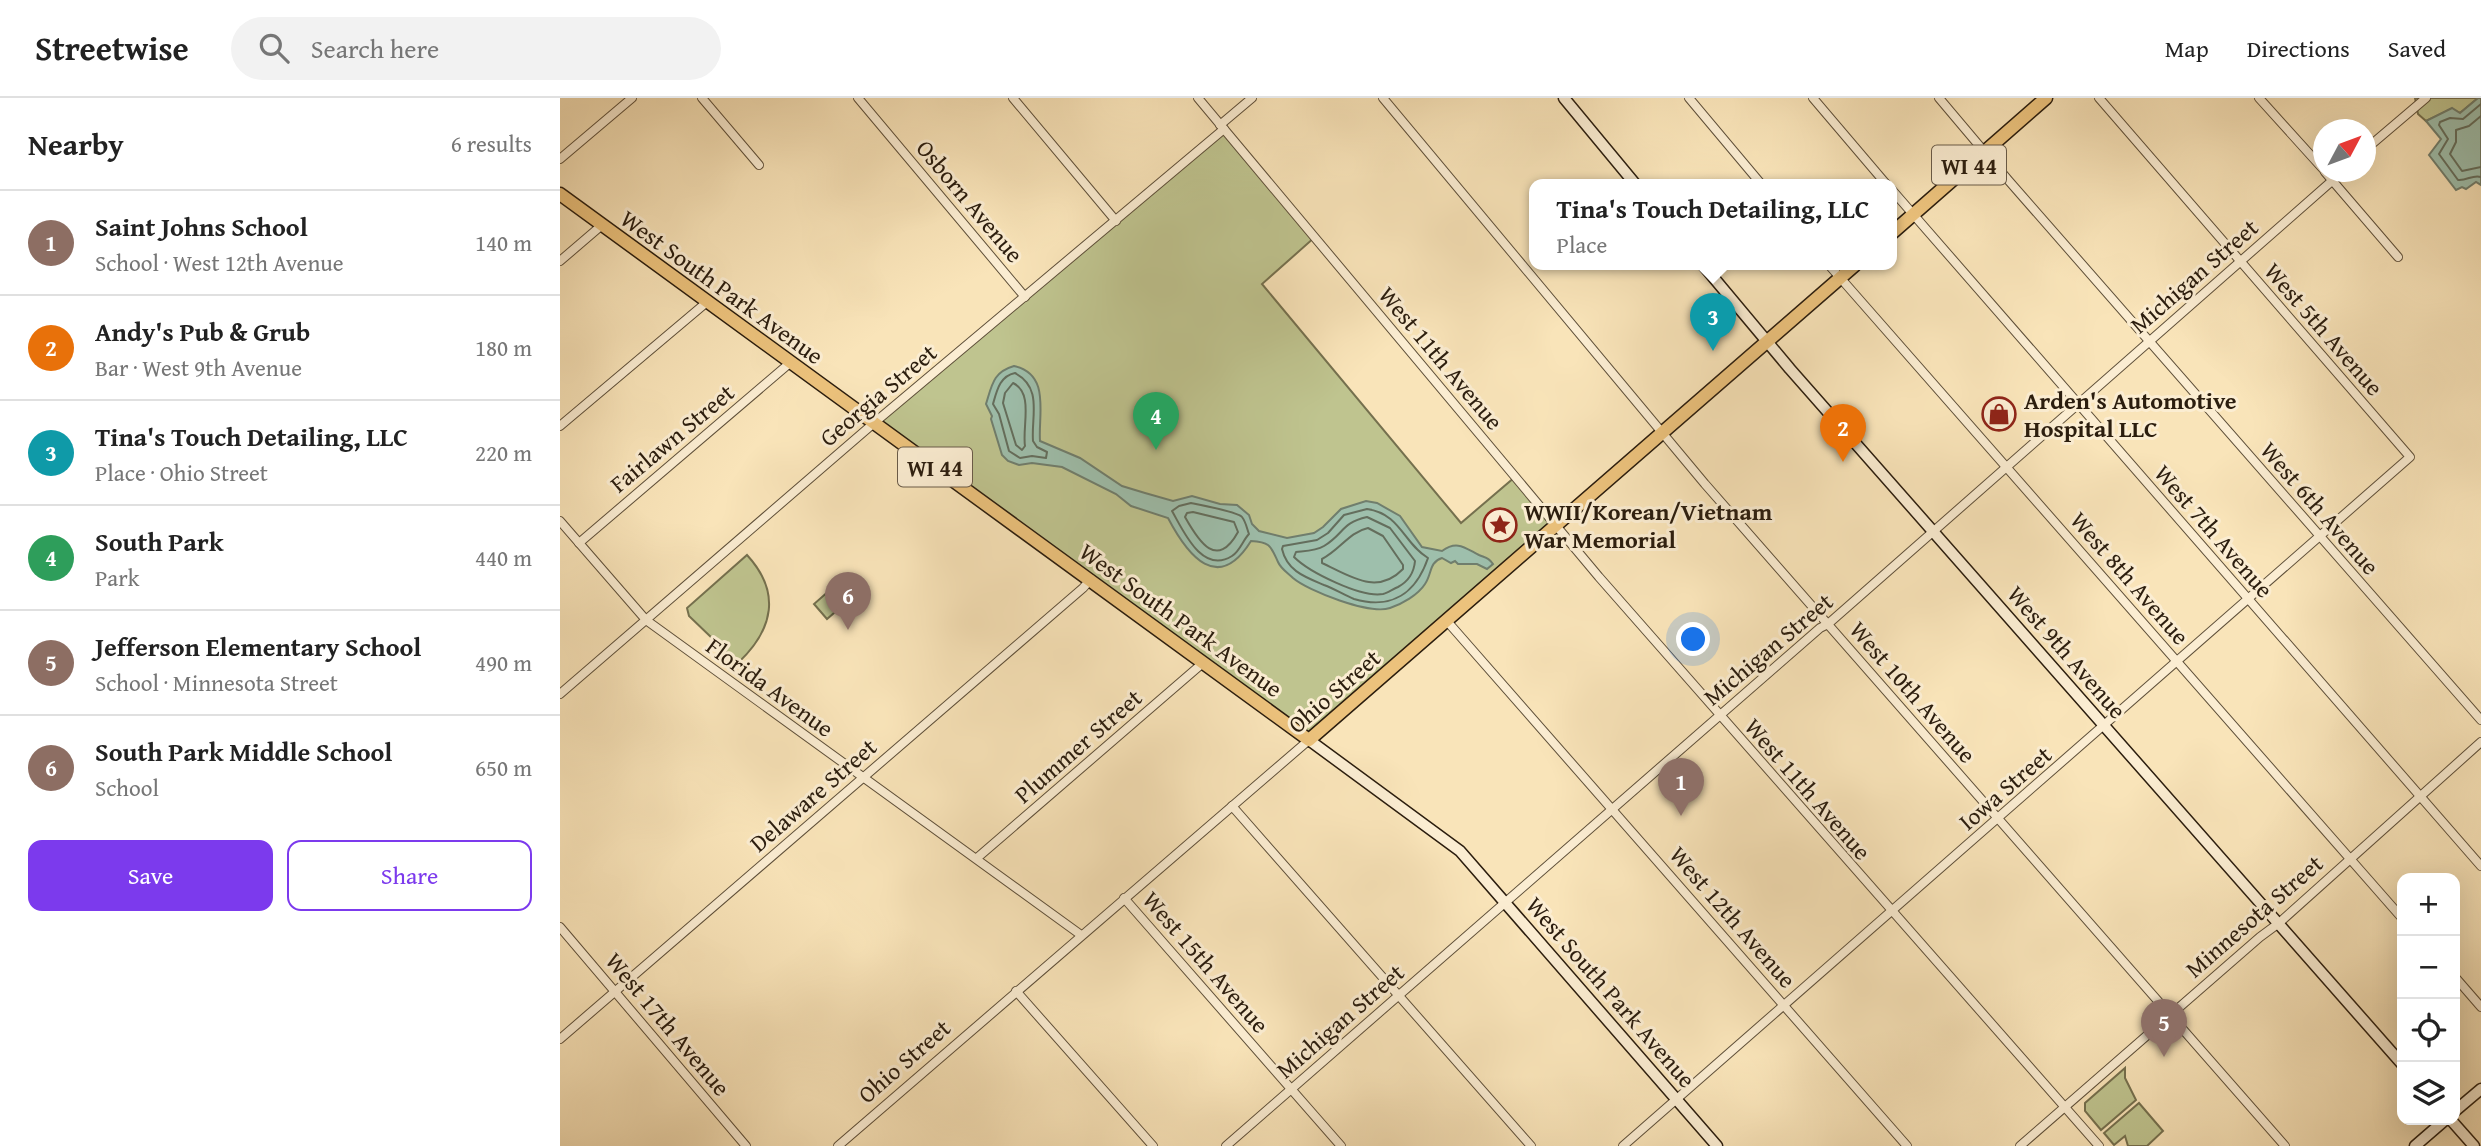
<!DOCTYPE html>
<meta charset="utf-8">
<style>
body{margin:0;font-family:"Gentium Book Plus",serif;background:#f2f2f2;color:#222}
.controls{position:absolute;right:21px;bottom:21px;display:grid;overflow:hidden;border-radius:14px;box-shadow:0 7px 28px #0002}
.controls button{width:63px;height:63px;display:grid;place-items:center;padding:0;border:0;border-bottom:2px solid #e0e0e0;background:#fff;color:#222;font:35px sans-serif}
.compass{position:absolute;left:1753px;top:21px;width:63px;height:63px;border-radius:50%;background:#fff;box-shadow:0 7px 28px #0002;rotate:49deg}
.you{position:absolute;left:1134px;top:542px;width:24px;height:24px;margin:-18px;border:5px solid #fff;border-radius:50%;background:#1a73e8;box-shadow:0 0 0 10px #1a73e833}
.badge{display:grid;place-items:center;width:46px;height:46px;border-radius:50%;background:#7c3aed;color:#fff;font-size:23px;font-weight:700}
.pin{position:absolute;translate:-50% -58px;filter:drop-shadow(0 2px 4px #0008)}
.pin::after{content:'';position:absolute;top:37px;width:24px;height:21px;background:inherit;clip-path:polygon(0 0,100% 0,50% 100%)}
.popup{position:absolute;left:969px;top:81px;width:368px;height:91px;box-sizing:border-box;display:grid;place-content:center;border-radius:14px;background:#fff;filter:drop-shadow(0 2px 5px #0005);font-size:23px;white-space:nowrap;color:#767676}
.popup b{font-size:26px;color:#222}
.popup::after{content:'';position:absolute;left:50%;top:100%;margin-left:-14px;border:14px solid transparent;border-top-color:#fff}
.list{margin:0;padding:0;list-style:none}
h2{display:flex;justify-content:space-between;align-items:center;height:91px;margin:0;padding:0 28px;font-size:30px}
h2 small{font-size:23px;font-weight:400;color:#767676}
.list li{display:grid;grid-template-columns:46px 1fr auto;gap:21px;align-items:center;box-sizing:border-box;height:105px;padding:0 28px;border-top:2px solid #e0e0e0}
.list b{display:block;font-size:26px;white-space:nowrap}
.list p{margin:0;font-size:23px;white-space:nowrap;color:#767676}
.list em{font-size:23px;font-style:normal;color:#767676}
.actions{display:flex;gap:14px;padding:21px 28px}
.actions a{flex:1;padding:16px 0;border:2px solid #7c3aed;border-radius:14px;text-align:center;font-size:24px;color:#7c3aed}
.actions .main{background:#7c3aed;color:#fff}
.icon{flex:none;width:38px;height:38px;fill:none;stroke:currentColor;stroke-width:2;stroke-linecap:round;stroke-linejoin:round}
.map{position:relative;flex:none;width:1921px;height:1048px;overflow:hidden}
header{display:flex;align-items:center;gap:42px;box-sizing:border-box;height:98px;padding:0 35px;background:#fff;border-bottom:2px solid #e0e0e0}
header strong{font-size:33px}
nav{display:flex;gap:38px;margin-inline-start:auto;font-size:24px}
.search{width:490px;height:63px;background:#f2f2f2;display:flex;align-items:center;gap:18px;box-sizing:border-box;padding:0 24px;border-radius:38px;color:#767676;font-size:26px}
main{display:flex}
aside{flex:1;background:#fff}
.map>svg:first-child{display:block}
</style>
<header>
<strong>Streetwise</strong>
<div class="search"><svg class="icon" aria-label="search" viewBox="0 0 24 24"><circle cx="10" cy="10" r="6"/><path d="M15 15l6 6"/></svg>Search here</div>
<nav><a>Map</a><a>Directions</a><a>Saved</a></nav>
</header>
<main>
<aside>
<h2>Nearby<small>6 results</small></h2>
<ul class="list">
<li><span class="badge" style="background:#8d6e63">1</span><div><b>Saint Johns School</b><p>School · West 12th Avenue</p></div><em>140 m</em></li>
<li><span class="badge" style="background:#e8710a">2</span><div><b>Andy's Pub &amp; Grub</b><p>Bar · West 9th Avenue</p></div><em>180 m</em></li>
<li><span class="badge" style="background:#0f9aa8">3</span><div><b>Tina's Touch Detailing, LLC</b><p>Place · Ohio Street</p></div><em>220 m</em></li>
<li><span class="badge" style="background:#2e9e5b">4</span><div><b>South Park</b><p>Park</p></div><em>440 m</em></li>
<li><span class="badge" style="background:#8d6e63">5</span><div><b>Jefferson Elementary School</b><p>School · Minnesota Street</p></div><em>490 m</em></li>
<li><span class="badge" style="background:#8d6e63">6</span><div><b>South Park Middle School</b><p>School</p></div><em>650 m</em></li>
</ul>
<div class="actions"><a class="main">Save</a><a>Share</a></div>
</aside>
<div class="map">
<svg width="1921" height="1048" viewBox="0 0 1921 1048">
<rect width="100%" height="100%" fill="#f9e4b9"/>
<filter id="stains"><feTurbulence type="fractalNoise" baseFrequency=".00286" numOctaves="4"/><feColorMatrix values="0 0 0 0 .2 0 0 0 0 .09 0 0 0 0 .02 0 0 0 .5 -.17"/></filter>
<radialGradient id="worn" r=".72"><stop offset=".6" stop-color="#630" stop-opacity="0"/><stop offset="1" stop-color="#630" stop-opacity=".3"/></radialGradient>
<g fill="#bfc48f" stroke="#75704e" stroke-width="2">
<polygon points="1855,0 1918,0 1900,15 1891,11 1866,23 1858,16"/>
<polygon points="664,31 755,139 702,186 901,425 955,379 996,428 749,641 314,325"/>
<path d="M187 457C221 494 214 531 178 565L129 518 127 510Z"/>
<polygon points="278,485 290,501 267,521 254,506"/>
<polygon points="1565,970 1565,980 1576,1002 1541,1032 1525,1013 1525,1005"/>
<polygon points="1579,1005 1603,1033 1587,1048 1568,1048 1565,1038 1554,1047 1544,1035"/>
</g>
<g fill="#9ebfac" stroke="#707e6d" stroke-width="2">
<polygon points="1918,0 1921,0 1921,87 1916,84 1906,91 1902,89 1896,92 1869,57 1881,41 1866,23 1892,10 1900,15"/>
<path d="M454 268C491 276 478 317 480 343L520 360 562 388 585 395 613 403 632 398 660 406 677 407 689 417 692 426 699 433 727 440 754 435 763 429 781 411 806 403 817 405 840 418 862 449 882 453C897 442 905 450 919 457 926 460 929 460 933 466L927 471 917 466H898L895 463 891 465 882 460C869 464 872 476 865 486 858 497 842 506 830 510 810 517 748 493 733 480 728 475 721 471 718 464 711 449 711 444 691 443 658 496 628 458 608 420L571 408 556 396 502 369 472 365 459 367 448 363 442 357 431 321 432 318 426 306C432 287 433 274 454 268Z"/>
</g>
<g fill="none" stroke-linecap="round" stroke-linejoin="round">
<g stroke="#646e5d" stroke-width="2">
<path d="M1921 6 1903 21 1890 20 1880 24 1879 27 1888 41 1879 56 1898 82C1907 83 1913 76 1921 79"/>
<polyline points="1921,18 1909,28 1896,32 1896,44 1890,56 1902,73 1921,69"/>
<path d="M455 275C483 290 471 318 473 343L477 349 487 354 486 360 472 358 460 360 449 353 439 316 433 306C437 292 440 278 455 275Z"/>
<path d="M453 285C474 295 462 328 465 348L462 352 456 347 443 305 445 295Z"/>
<path d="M631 405C641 407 678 414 682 419 686 424 687 431 689 436 683 442 680 453 672 458 642 477 623 432 612 413L619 408Z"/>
<path d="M807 411C841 416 843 445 868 460 856 495 832 512 794 501 784 497 775 491 764 487 745 479 727 473 722 451L723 448 757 442 768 435 784 417Z"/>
<path d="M633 414 674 424 678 434C657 472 639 444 625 419L627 415Z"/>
<path d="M807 419 830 430 855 463C854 475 849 483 838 489 833 491 827 495 823 496 801 500 749 474 734 459L736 454C745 453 756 453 764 448 784 436 781 425 807 419Z"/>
<path d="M808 430 823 438 843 467V471C817 498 790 478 762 465V461C780 452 789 434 808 430Z"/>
</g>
<defs>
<g id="street">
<polyline points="142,0 199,67"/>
<polyline points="298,0 465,199"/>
<polyline points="453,0 556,123"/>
<polyline points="638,0 1039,479 1539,1048"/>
<polyline points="823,0 1145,386 1725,1048"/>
<polyline points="1129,0 1202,87"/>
<polyline points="1253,0 1327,87"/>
<polyline points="1379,0 1449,83 1921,622"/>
<polyline points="1699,0 1764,72"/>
<polyline points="660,27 692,0"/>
<polyline points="1806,51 1866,0"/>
<polyline points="0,61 72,0"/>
<polyline points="1765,74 1838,159"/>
<polyline points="1332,92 1921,768"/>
<polyline points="0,163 42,127"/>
<polyline points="1269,167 1842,820"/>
<polyline points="0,328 147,204"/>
<polyline points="0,423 86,522 521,837"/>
<polyline points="19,445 231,264"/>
<polyline points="886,522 1347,1048"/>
<polyline points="0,596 314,325 664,31"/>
<polyline points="672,708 971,1048"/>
<polyline points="417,760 644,564"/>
<polyline points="564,800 781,1048"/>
<polyline points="0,829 186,1048"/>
<polyline points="1895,879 1921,909"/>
<polyline points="456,893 593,1048"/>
<polyline points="0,941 523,490 531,481"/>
<polyline points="278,1048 749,642"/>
<polyline points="666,1048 1260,530 1268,526 1773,82"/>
<polyline points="1063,1048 1850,359 1539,0"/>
<polyline points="1460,1048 1700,839 1719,825 1921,644"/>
</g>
<g id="secondary">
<polyline points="1004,0 1076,87"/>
<polyline points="1143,167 1230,271 1842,966"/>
<polyline points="749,642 900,753 1157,1048"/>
<polyline points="1895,1013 1921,991"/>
<polyline points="1891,1022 1914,1048"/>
<polyline points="1855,1048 1885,1022"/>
</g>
<g id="primary">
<polyline points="0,96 749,642 1295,167"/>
<polyline points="1332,135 1486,0"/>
</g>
</defs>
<use href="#street" stroke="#5e4f39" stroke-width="10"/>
<use href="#secondary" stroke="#2b1d0e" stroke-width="13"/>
<use href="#primary" stroke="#2b1d0e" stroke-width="15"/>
<use href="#street" stroke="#fbedd2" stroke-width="8"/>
<use href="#secondary" stroke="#fbedd2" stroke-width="10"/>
<use href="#primary" stroke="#ecc27c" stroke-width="12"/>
</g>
<defs>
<symbol id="shop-ring" viewBox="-11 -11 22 22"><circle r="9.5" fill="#fbedd2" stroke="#8f2418" stroke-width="1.5"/><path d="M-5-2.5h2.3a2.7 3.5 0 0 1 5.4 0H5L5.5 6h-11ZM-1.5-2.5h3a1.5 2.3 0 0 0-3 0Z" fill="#8f2418"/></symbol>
<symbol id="sight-ring" viewBox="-11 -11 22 22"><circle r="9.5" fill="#fbedd2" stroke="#8f2418" stroke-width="1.5"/><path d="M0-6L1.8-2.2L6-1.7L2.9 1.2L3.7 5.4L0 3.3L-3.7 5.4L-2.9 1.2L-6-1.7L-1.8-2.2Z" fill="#8f2418"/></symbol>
</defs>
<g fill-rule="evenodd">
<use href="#shop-ring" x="1420" y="297" width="38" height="38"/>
<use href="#sight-ring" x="921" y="408" width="38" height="38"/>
</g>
<g text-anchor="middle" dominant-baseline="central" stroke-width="6" stroke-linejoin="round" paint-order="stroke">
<g fill="#fbedd2" stroke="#695b49" stroke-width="2">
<rect x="1372" y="47.5" width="74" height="39" rx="5"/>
<rect x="338" y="349.5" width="74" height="39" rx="5"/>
</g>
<g font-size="23" font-weight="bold" fill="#2b1d0e">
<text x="1409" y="67">WI 44</text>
<text x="375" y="369">WI 44</text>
</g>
<g font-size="24" fill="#2b1d0e" stroke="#fbedd2">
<text transform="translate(410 103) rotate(50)">Osborn Avenue</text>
<text transform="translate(1634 178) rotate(-41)">Michigan Street</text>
<text transform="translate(162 189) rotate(36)">West South Park Avenue</text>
<text transform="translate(1764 231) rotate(49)">West 5th Avenue</text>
<text transform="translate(881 260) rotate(50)">West 11th Avenue</text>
<text transform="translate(318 297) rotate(-40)">Georgia Street</text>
<text transform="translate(112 340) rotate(-40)">Fairlawn Street</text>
<text transform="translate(1760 410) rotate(49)">West 6th Avenue</text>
<text transform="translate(1654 433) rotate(49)">West 7th Avenue</text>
<text transform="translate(1570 480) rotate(49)">West 8th Avenue</text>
<text transform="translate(621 522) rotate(36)">West South Park Avenue</text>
<text transform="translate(1208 551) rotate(-40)">Michigan Street</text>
<text transform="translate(1507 554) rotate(49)">West 9th Avenue</text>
<text transform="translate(210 589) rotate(36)">Florida Avenue</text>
<text transform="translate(774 593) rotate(-41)">Ohio Street</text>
<text transform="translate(1353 594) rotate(49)">West 10th Avenue</text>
<text transform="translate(518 648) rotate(-41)">Plummer Street</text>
<text transform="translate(1445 690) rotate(-41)">Iowa Street</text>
<text transform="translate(1248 691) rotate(49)">West 11th Avenue</text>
<text transform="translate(253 697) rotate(-41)">Delaware Street</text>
<text transform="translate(1694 818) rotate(-41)">Minnesota Street</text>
<text transform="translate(1173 819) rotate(49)">West 12th Avenue</text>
<text transform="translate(646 864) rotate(49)">West 15th Avenue</text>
<text transform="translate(1051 894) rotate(49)">West South Park Avenue</text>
<text transform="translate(780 923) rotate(-41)">Michigan Street</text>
<text transform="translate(108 926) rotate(50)">West 17th Avenue</text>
<text transform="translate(344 963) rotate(-41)">Ohio Street</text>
</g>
<g font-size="24" font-weight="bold" fill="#2b1d0e" stroke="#fbedd2" text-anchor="start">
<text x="1464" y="302">Arden's Automotive<tspan x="1464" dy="28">Hospital LLC</tspan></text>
<text x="964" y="413">WWII/Korean/Vietnam<tspan x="964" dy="28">War Memorial</tspan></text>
</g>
</g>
<rect width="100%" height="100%" filter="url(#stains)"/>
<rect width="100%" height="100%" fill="url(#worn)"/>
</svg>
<div class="controls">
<button>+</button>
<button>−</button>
<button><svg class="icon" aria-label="locate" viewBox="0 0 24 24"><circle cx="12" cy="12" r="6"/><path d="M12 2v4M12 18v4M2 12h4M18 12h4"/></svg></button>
<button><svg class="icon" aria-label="layers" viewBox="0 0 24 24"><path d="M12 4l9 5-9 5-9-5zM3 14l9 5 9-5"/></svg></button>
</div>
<svg class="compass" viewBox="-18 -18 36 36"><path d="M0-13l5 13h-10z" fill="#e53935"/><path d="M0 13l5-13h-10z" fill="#767676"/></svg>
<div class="you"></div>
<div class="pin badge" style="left:1121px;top:718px;background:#8d6e63">1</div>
<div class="pin badge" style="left:1283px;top:364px;background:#e8710a">2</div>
<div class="pin badge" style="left:1153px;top:253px;background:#0f9aa8">3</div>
<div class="popup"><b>Tina's Touch Detailing, LLC</b>Place</div>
<div class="pin badge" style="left:596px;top:352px;background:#2e9e5b">4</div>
<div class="pin badge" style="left:1604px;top:959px;background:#8d6e63">5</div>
<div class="pin badge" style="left:288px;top:532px;background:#8d6e63">6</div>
</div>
</main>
